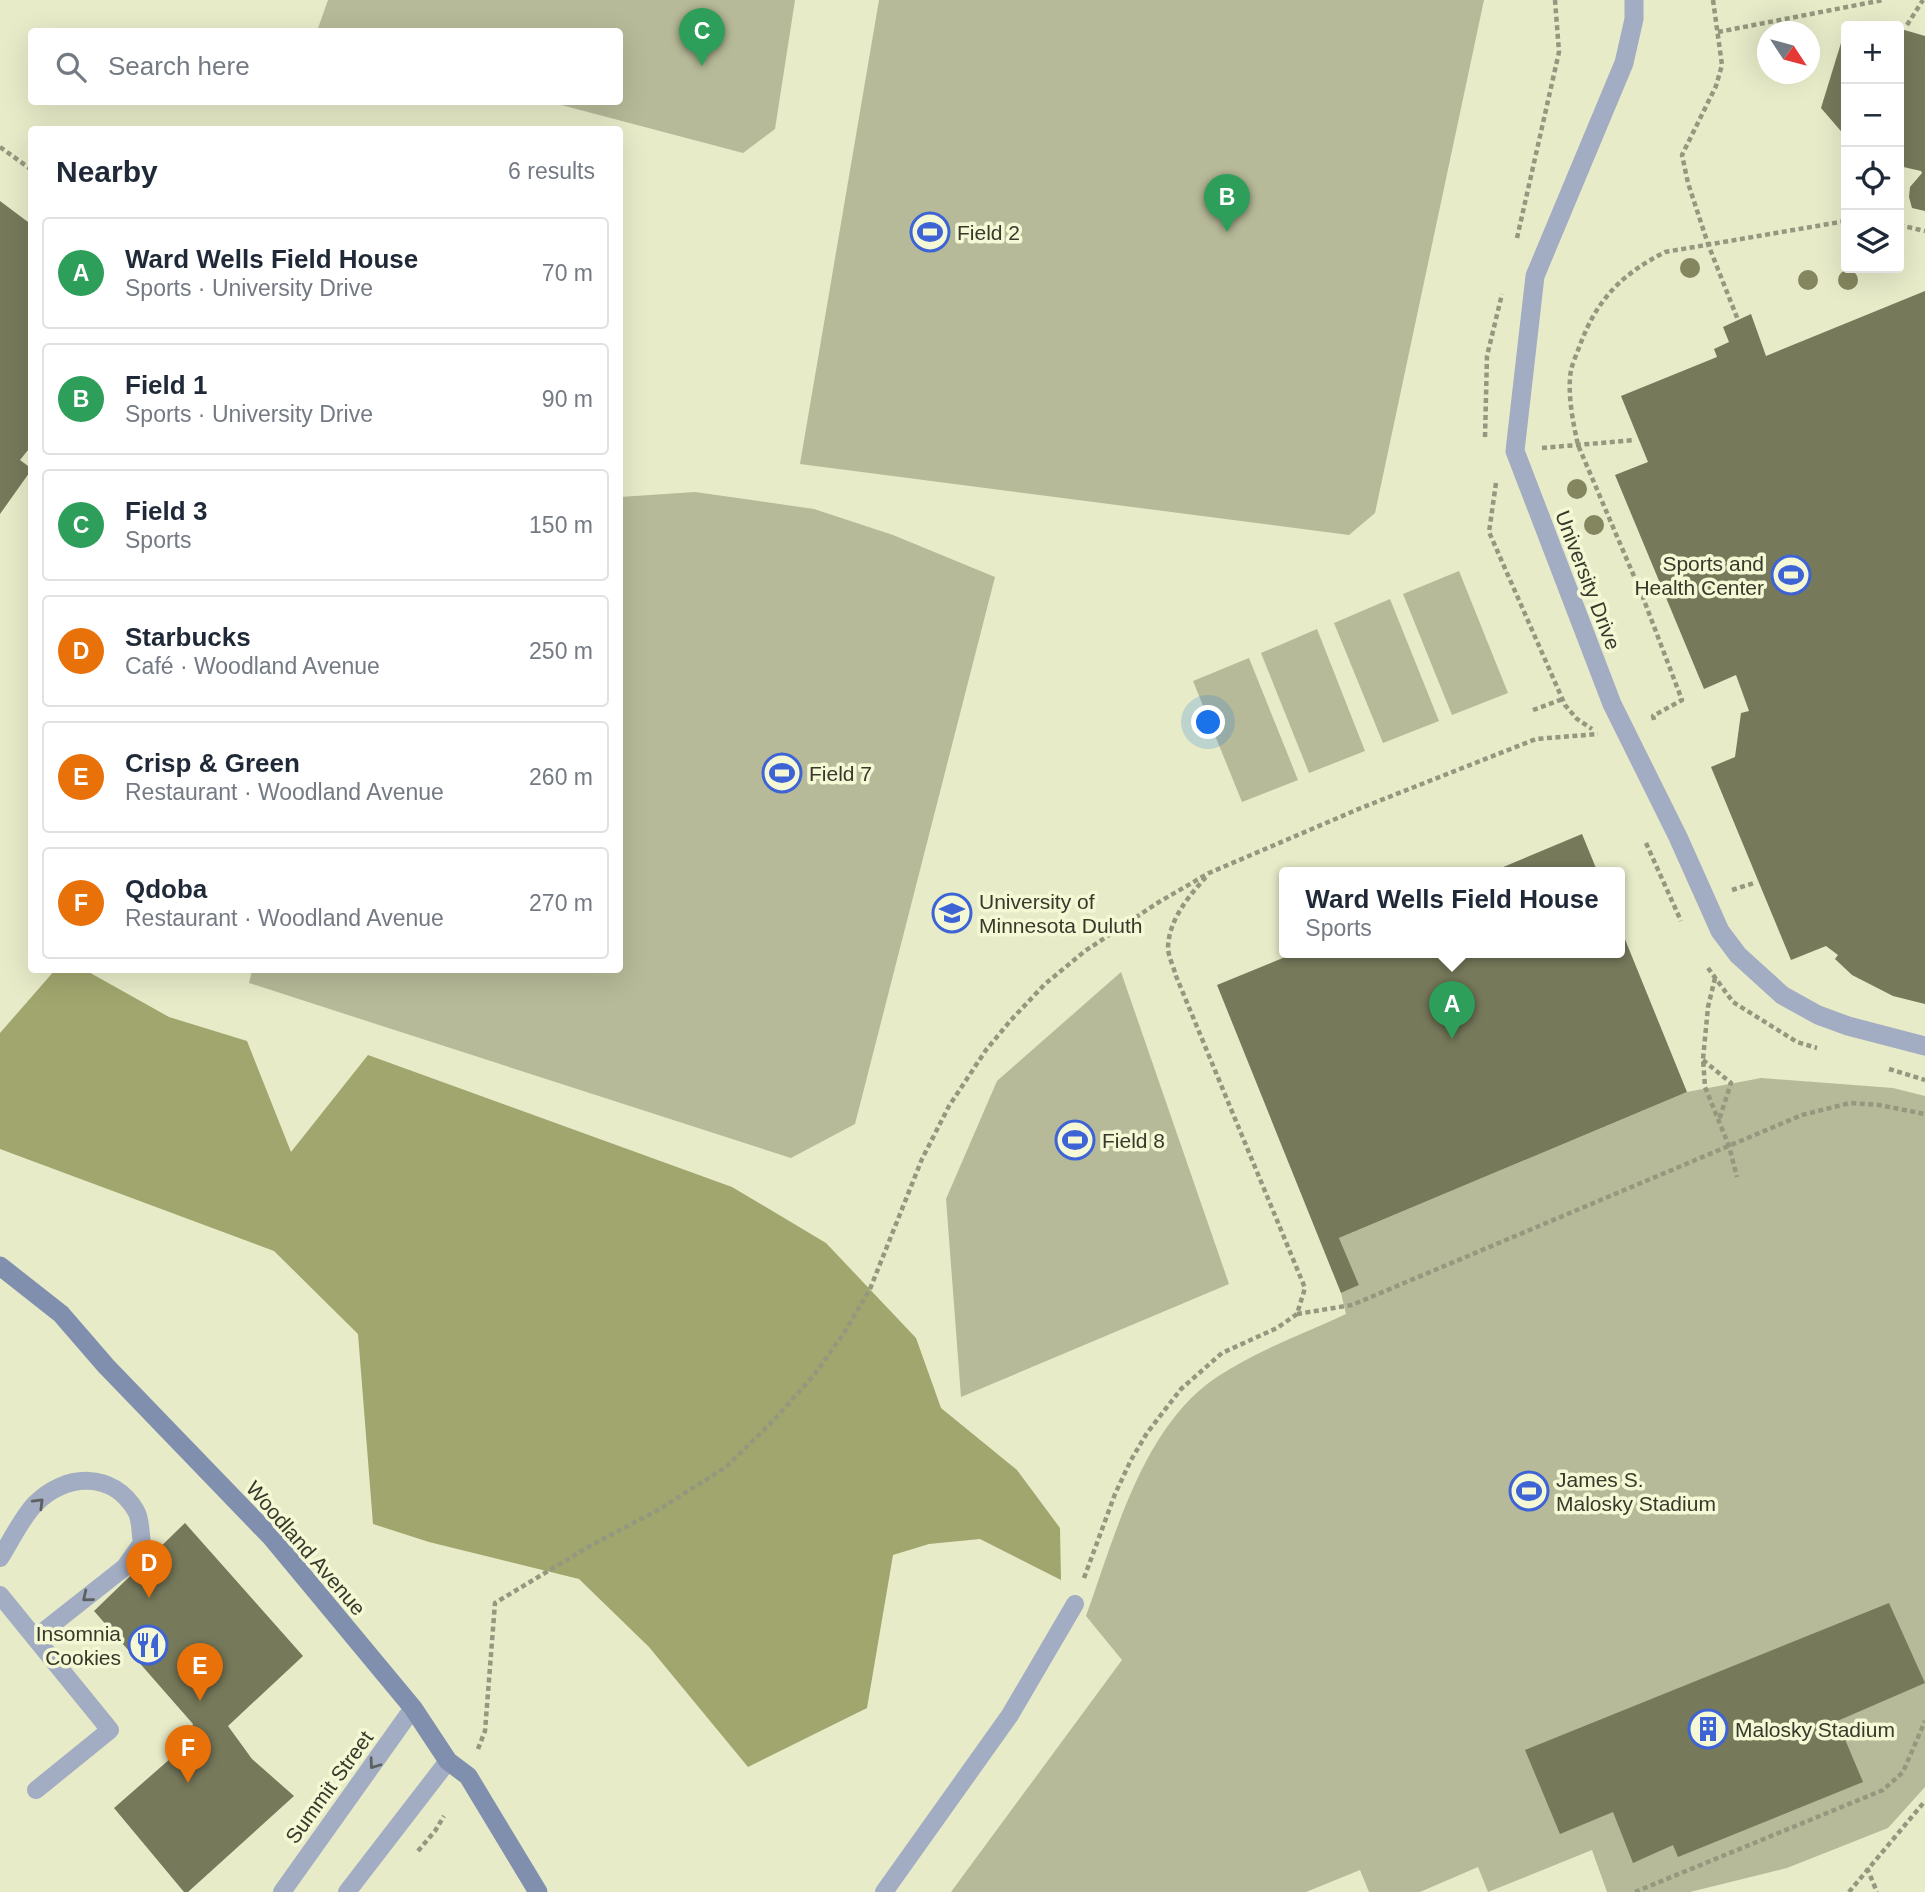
<!DOCTYPE html>
<meta charset="utf-8">
<style>
body{margin:0;font-family:Arial,sans-serif;background:#f6f6f7;color:#1f2937}
.controls{position:absolute;right:21px;top:21px;display:grid;overflow:hidden;border-radius:7px;box-shadow:0 7px 28px #0002}
.controls button{width:63px;height:63px;display:grid;place-items:center;padding:0;border:0;border-bottom:2px solid #e0e1e3;background:#fff;color:#1f2937;font:35px sans-serif}
.compass{position:absolute;left:1757px;top:21px;width:63px;height:63px;border-radius:50%;background:#fff;box-shadow:0 7px 28px #0002;rotate:126deg}
.you{position:absolute;left:1209px;top:723px;width:24px;height:24px;margin:-18px;border:5px solid #fff;border-radius:50%;background:#1a73e8;box-shadow:0 0 0 10px #1a73e833}
.badge{display:grid;place-items:center;width:46px;height:46px;border-radius:50%;background:#0b8043;color:#fff;font-size:23px;font-weight:700}
.pin{position:absolute;translate:-50% -58px;filter:drop-shadow(0 2px 4px #0008)}
.pin::after{content:'';position:absolute;top:37px;width:24px;height:21px;background:inherit;clip-path:polygon(0 0,100% 0,50% 100%)}
.popup{position:absolute;left:1279px;top:867px;width:346px;height:91px;box-sizing:border-box;display:grid;place-content:center;border-radius:7px;background:#fff;filter:drop-shadow(0 2px 5px #0005);font-size:23px;white-space:nowrap;color:#747a83}
.popup b{font-size:26px;color:#1f2937}
.popup::after{content:'';position:absolute;left:50%;top:100%;margin-left:-14px;border:14px solid transparent;border-top-color:#fff}
.list{margin:0;padding:0;list-style:none}
h2{display:flex;justify-content:space-between;align-items:center;height:91px;margin:0;padding:0 28px;font-size:30px}
h2 small{font-size:23px;font-weight:400;color:#747a83}
.list li{display:grid;grid-template-columns:46px 1fr auto;gap:21px;align-items:center;box-sizing:border-box;height:112px;margin:0 14px 14px;padding:0 14px;border:2px solid #e0e1e3;border-radius:7px}
.list b{display:block;font-size:26px;white-space:nowrap}
.list p{margin:0;font-size:23px;white-space:nowrap;color:#747a83}
.list em{font-size:23px;font-style:normal;color:#747a83}
.icon{flex:none;width:38px;height:38px;fill:none;stroke:currentColor;stroke-width:2;stroke-linecap:round;stroke-linejoin:round}
.map{position:relative;flex:none;width:1925px;height:1892px;overflow:hidden}
.search{position:absolute;background:#fff;box-shadow:0 7px 28px #0002;left:28px;top:28px;width:595px;height:77px;display:flex;align-items:center;gap:18px;box-sizing:border-box;padding:0 24px;border-radius:7px;color:#747a83;font-size:26px}
.panel{position:absolute;background:#fff;box-shadow:0 7px 28px #0002;left:28px;top:126px;width:595px;height:847px;border-radius:7px}
.map>svg:first-child{display:block}
</style>
<div class="map">
<svg width="1925" height="1892" viewBox="0 0 1925 1892">
<rect width="100%" height="100%" fill="#e7ebc8"/>
<g fill="#b7ba98">
<polygon points="328,0 795,0 775,129 743,153 550,102 620,102 620,32 317,31"/>
<polygon points="879,0 1484,0 1375,513 1349,535 800,464"/>
<polygon points="695,492 814,509 893,535 995,577 855,1124 791,1158 249,983 252,970 620,970 620,497"/>
<polygon points="1459,571 1508,693 1452,715 1403,594"/>
<polygon points="1390,599 1439,721 1383,743 1334,623"/>
<polygon points="1317,629 1365,751 1309,773 1261,653"/>
<polygon points="1249,658 1298,780 1242,802 1193,681"/>
<polygon points="1121,972 1229,1284 961,1397 946,1199 997,1081"/>
<path d="M1761 1078 1893 1088 1925 1096V1787L1888 1828 1787 1868 1690 1892H1607L1592 1850 1488 1892 1478 1867 1420 1892H1369L1360 1870 1306 1892H951L1122 1660 1086 1616C1115 1536 1143 1426 1217 1377 1257 1350 1302 1335 1346 1314L1341 1293 1359 1285 1339 1238 1687 1092Z"/>
</g>
<polygon fill="#a1a66e" points="55,970 85,970 169,1017 247,1041 291,1152 368,1055 732,1187 826,1243 916,1338 941,1408 1017,1470 1060,1528 1061,1580 980,1539 929,1544 893,1555 867,1708 748,1767 649,1647 579,1579 429,1542 373,1524 358,1334 274,1251 0,1149 0,1033"/>
<g fill="#76795a">
<polygon points="1901,29 1925,36 1925,211 1912,208 1909,197 1910,187 1922,173 1921,171 1899,166 1899,30"/>
<polygon points="1846,42 1846,137 1821,108 1841,43"/>
<polygon points="0,201 32,225 32,445 20,460 32,469 0,514"/>
<polygon points="1925,291 1925,1004 1893,996 1852,975 1835,959 1838,955 1826,946 1791,960 1711,767 1735,757 1741,713 1749,711 1736,675 1704,689 1615,475 1648,462 1621,396 1717,357 1714,349 1729,342 1723,327 1751,314 1766,356"/>
<polygon points="1582,834 1598,873 1489,873"/>
<polygon points="1620,927 1687,1092 1339,1238 1359,1285 1341,1293 1217,985 1295,953 1620,953"/>
<polygon points="185,1523 303,1656 228,1726 252,1759 294,1796 188,1892 184,1892 114,1808 187,1744 193,1724 94,1611"/>
<polygon points="1889,1603 1925,1683 1835,1722 1842,1737 1844,1737 1863,1782 1678,1857 1673,1845 1633,1863 1613,1812 1560,1834 1525,1750"/>
</g>
<g fill="none" stroke-linecap="round" stroke-linejoin="round">
<g stroke="#94987e" stroke-width="4.5" stroke-dasharray="5 3.5" stroke-linecap="butt">
<polyline points="1713,0 1722,65 1716,86 1682,155 1688,183 1708,244 1738,320"/>
<polyline points="1907,25 1923,0"/>
<polyline points="1718,32 1883,0"/>
<polyline points="0,147 32,170"/>
<polyline points="1899,225 1925,231"/>
<polyline points="1517,238 1559,52 1555,0"/>
<polyline points="1485,437 1487,356 1502,294"/>
<polyline points="1542,448 1635,440"/>
<polyline points="1496,483 1489,532 1565,705 1577,719 1592,729"/>
<polyline points="1533,710 1563,699"/>
<path d="M1654 720 1653 716 1682 700 1642 595 1578 445C1573 423 1567 392 1571 370 1573 362 1577 353 1580 345 1597 299 1622 274 1665 252L1846 221"/>
<polyline points="1646,843 1681,921"/>
<polyline points="1732,890 1754,883"/>
<polyline points="1708,968 1733,1002 1797,1042 1817,1048"/>
<polyline points="1715,978 1708,1007 1703,1059 1705,1087 1729,1146 1737,1177"/>
<polyline points="1703,1060 1731,1083 1719,1120"/>
<polyline points="1889,1069 1925,1080"/>
<polyline points="1297,1314 1352,1305 1802,1115 1850,1103 1879,1105 1925,1114"/>
<path d="M1084 1578 1115 1494 1131 1460 1147 1433 1181 1389 1222 1353 1277 1328 1297 1314 1305 1288 1176 976C1174 968 1169 958 1168 949 1168 921 1188 897 1206 877"/>
<polyline points="478,1749 485,1731 495,1603 588,1547 658,1510 726,1467 773,1421 814,1375 844,1333 870,1289 922,1159 949,1106 986,1050 1011,1020 1045,984 1085,951 1159,902 1209,873 1361,808 1536,739 1598,734"/>
<polyline points="418,1851 435,1831 444,1816"/>
<polyline points="1867,1868 1877,1892"/>
<polyline points="1635,1892 1883,1790 1903,1772 1925,1721"/>
<polyline points="1849,1892 1925,1801"/>
</g>
<g stroke="#a2acc2" stroke-width="18">
<path d="M0 1558C11 1541 21 1519 35 1504 65 1473 113 1471 136 1511 141 1519 140 1533 142 1543L125 1567 35 1638"/>
<polyline points="0,1595 110,1730 36,1790"/>
<polyline points="282,1892 413,1708"/>
<polyline points="347,1892 448,1761"/>
<polyline points="884,1892 1010,1715 1075,1604"/>
</g>
<polyline stroke="#a2acc2" stroke-width="19" points="1634,0 1634,19 1624,63 1535,276 1515,451 1612,704 1678,837 1720,931 1738,955 1782,995 1818,1015 1848,1026 1925,1046"/>
<polyline stroke="#818faf" stroke-width="19" points="0,1266 61,1314 106,1366 271,1537 413,1708 448,1761 468,1776 538,1892"/>
</g>
<g fill="#83865e">
<circle cx="1690" cy="268" r="10"/>
<circle cx="1808" cy="280" r="10"/>
<circle cx="1848" cy="280" r="10"/>
<circle cx="1577" cy="489" r="10"/>
<circle cx="1594" cy="525" r="10"/>
</g>
<defs><path id="oneway-chevron" d="M-2-3.5L2.5 0L-2 3.5" fill="none" stroke-width="1.6" stroke-linecap="round" stroke-linejoin="round" transform="scale(1.75)"/></defs>
<g stroke="#5c6160">
<use href="#oneway-chevron" transform="translate(39 1503) rotate(-45)"/>
<use href="#oneway-chevron" transform="translate(87 1597) rotate(141)"/>
<use href="#oneway-chevron" transform="translate(374 1764) rotate(126)"/>
</g>
<defs>
<symbol id="stadium-ring" viewBox="-11 -11 22 22"><circle r="9.5" fill="#f4f8d5" stroke="#3d63d5" stroke-width="1.5"/><path d="M0-5a6.5 5 0 1 0 0 10a6.5 5 0 1 0 0-10ZM-3.5-1.8h7v3.6h-7Z" fill="#3d63d5"/></symbol>
<symbol id="university-ring" viewBox="-11 -11 22 22"><circle r="9.5" fill="#f4f8d5" stroke="#3d63d5" stroke-width="1.5"/><path d="M0-5L7-2L0 1L-7-2ZM-4 1L0 2.5L4 1V4Q0 6-4 4Z" fill="#3d63d5"/></symbol>
<symbol id="restaurant-ring" viewBox="-11 -11 22 22"><circle r="9.5" fill="#f4f8d5" stroke="#3d63d5" stroke-width="1.5"/><path d="M-5-6h1v4h1v-4h1v4h1v-4h1v5L-1.5 .5V6h-2V.5L-5-1ZM5-6V6H3V1.5H1.5Q1.5-4 5-6Z" fill="#3d63d5"/></symbol>
<symbol id="building-ring" viewBox="-11 -11 22 22"><circle r="9.5" fill="#f4f8d5" stroke="#3d63d5" stroke-width="1.5"/><path d="M-4-6H4V6H1V3H-1V6H-4ZM-2.5-4.3h1.7v1.8h-1.7ZM.8-4.3h1.7v1.8H.8ZM-2.5-1h1.7V.8h-1.7ZM.8-1h1.7V.8H.8Z" fill="#3d63d5"/></symbol>
</defs>
<g fill-rule="evenodd">
<use href="#stadium-ring" x="908" y="210" width="44" height="44"/>
<use href="#stadium-ring" x="1769" y="553" width="44" height="44"/>
<use href="#stadium-ring" x="760" y="751" width="44" height="44"/>
<use href="#university-ring" x="930" y="891" width="44" height="44"/>
<use href="#stadium-ring" x="1053" y="1118" width="44" height="44"/>
<use href="#stadium-ring" x="1507" y="1469" width="44" height="44"/>
<use href="#restaurant-ring" x="126" y="1623" width="44" height="44"/>
<use href="#building-ring" x="1686" y="1707" width="44" height="44"/>
</g>
<g text-anchor="middle" dominant-baseline="central" stroke-width="7" stroke-linejoin="round" paint-order="stroke">
<g font-size="21" fill="#37392b" stroke="#f4f8d5" text-anchor="start">
<text x="957" y="232">Field 2</text>
<text x="1764" y="563" text-anchor="end">Sports and<tspan x="1764" dy="24">Health Center</tspan></text>
<text x="809" y="773">Field 7</text>
<text x="979" y="901">University of<tspan x="979" dy="24">Minnesota Duluth</tspan></text>
<text x="1102" y="1140">Field 8</text>
<text x="1556" y="1479">James S.<tspan x="1556" dy="24">Malosky Stadium</tspan></text>
<text x="121" y="1633" text-anchor="end">Insomnia<tspan x="121" dy="24">Cookies</tspan></text>
<text x="1735" y="1729">Malosky Stadium</text>
</g>
<g font-size="21" fill="#37392b" stroke="#f4f8d5">
<text transform="translate(1588 580) rotate(69)">University Drive</text>
<text transform="translate(306 1548) rotate(49)">Woodland Avenue</text>
<text transform="translate(329 1787) rotate(-54)">Summit Street</text>
</g>
</g>
</svg>
<div class="controls">
<button>+</button>
<button>−</button>
<button><svg class="icon" aria-label="locate" viewBox="0 0 24 24"><circle cx="12" cy="12" r="6"/><path d="M12 2v4M12 18v4M2 12h4M18 12h4"/></svg></button>
<button><svg class="icon" aria-label="layers" viewBox="0 0 24 24"><path d="M12 4l9 5-9 5-9-5zM3 14l9 5 9-5"/></svg></button>
</div>
<svg class="compass" viewBox="-18 -18 36 36"><path d="M0-13l5 13h-10z" fill="#e53935"/><path d="M0 13l5-13h-10z" fill="#747a83"/></svg>
<div class="you"></div>
<div class="pin badge" style="left:1452px;top:1039px;background:#2e9e5b">A</div>
<div class="popup"><b>Ward Wells Field House</b>Sports</div>
<div class="pin badge" style="left:1227px;top:232px;background:#2e9e5b">B</div>
<div class="pin badge" style="left:702px;top:66px;background:#2e9e5b">C</div>
<div class="pin badge" style="left:149px;top:1598px;background:#e8710a">D</div>
<div class="pin badge" style="left:200px;top:1701px;background:#e8710a">E</div>
<div class="pin badge" style="left:188px;top:1783px;background:#e8710a">F</div>
<div class="search"><svg class="icon" aria-label="search" viewBox="0 0 24 24"><circle cx="10" cy="10" r="6"/><path d="M15 15l6 6"/></svg>Search here</div>
<section class="panel">
<h2>Nearby<small>6 results</small></h2>
<ul class="list">
<li><span class="badge" style="background:#2e9e5b">A</span><div><b>Ward Wells Field House</b><p>Sports · University Drive</p></div><em>70 m</em></li>
<li><span class="badge" style="background:#2e9e5b">B</span><div><b>Field 1</b><p>Sports · University Drive</p></div><em>90 m</em></li>
<li><span class="badge" style="background:#2e9e5b">C</span><div><b>Field 3</b><p>Sports</p></div><em>150 m</em></li>
<li><span class="badge" style="background:#e8710a">D</span><div><b>Starbucks</b><p>Café · Woodland Avenue</p></div><em>250 m</em></li>
<li><span class="badge" style="background:#e8710a">E</span><div><b>Crisp &amp; Green</b><p>Restaurant · Woodland Avenue</p></div><em>260 m</em></li>
<li><span class="badge" style="background:#e8710a">F</span><div><b>Qdoba</b><p>Restaurant · Woodland Avenue</p></div><em>270 m</em></li>
</ul>
</section>
</div>
